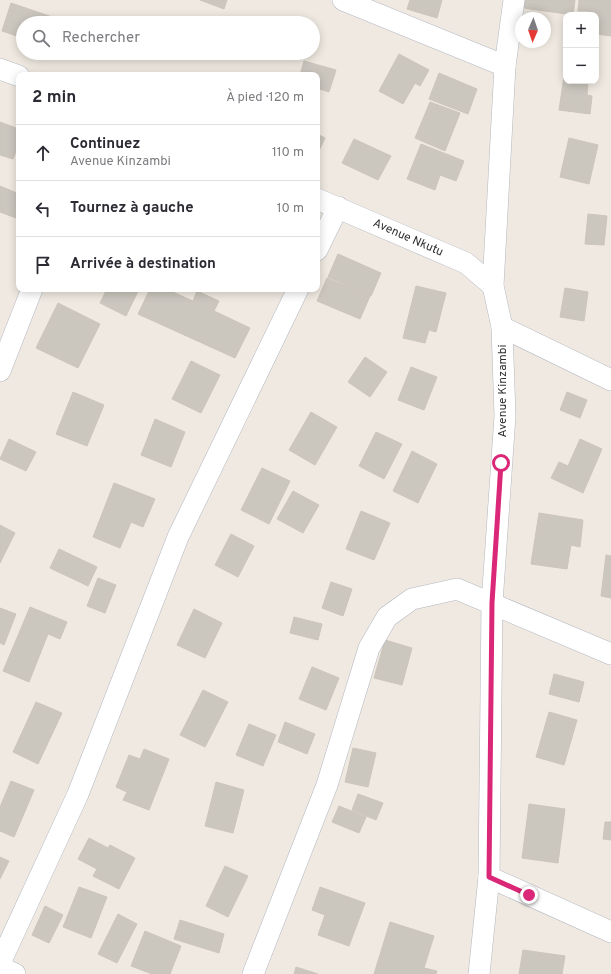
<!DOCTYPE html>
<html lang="fr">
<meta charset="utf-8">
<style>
body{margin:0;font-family:Overpass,sans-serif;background:#f2f2f3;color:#2b2b33}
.controls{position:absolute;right:12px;top:12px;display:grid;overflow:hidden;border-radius:8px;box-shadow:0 2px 10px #0003}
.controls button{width:36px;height:36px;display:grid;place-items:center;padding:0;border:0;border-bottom:1px solid #e1e1e2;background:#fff;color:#2b2b33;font:20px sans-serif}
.compass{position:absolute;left:515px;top:12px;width:36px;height:36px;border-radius:50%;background:#fff;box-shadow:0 2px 10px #0003;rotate:182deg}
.stop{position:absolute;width:12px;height:12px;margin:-9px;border:3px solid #db2777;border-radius:50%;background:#fff}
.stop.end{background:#db2777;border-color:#fff;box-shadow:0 1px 4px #0008}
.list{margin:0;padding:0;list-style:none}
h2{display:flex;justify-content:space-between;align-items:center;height:52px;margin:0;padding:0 16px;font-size:17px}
h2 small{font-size:13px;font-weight:400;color:#7c7c81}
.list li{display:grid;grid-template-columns:26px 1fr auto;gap:12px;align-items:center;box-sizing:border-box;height:56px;padding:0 16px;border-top:1px solid #e1e1e2}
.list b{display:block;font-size:15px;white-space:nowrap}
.list p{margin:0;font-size:13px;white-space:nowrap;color:#7c7c81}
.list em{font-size:13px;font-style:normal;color:#7c7c81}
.icon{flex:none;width:22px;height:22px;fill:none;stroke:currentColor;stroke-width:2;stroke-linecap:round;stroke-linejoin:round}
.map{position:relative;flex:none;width:611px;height:974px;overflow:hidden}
.search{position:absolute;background:#fff;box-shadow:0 2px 10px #0003;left:16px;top:16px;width:304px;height:44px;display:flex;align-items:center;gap:10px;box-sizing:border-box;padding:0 14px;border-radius:22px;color:#7c7c81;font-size:15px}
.panel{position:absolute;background:#fff;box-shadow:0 2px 10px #0003;left:16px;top:72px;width:304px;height:220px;border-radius:8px}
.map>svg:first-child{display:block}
</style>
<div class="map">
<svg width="611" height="974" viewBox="0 0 611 974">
<rect width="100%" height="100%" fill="#efe9e1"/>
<g fill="#cbc7bf" stroke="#cbc5ba">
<polygon points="200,0 227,0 224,9"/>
<polygon points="410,0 442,0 437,18 407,9"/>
<polygon points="525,0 575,0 573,15 524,8"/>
<polygon points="579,0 611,0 611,36 596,34 596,15 589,15 589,11 578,11"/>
<polygon points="11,3 61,20 60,23 23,23 23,38 2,31"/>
<polygon points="399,54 429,70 420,86 415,83 403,104 379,91"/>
<polygon points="304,61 336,70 329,92 317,88 317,75 300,75"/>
<polygon points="566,63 566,81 588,81 587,95 592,96 590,114 559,110"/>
<polygon points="439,73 477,89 468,114 429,99"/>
<polygon points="430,102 460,113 445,151 415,138"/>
<polygon points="0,122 19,129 19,143 13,159 0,155"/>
<polygon points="317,134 325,138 317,155"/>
<polygon points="569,138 598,145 589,184 560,177"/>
<polygon points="354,139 391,156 378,180 342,163"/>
<polygon points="421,144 464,161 456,181 440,175 435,190 407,179"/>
<polygon points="0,186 19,194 19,219 0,212"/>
<polygon points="588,214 607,216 604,245 585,244"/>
<polygon points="338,254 381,273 371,296 328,277"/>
<polygon points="327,278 370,296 360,319 317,301"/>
<polygon points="416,286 446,293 436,332 429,330 425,343 403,338"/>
<polygon points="565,288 588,292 584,321 560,317"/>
<polygon points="107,289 139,289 126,316 100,303"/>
<polygon points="150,289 166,289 193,301 197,291 219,301 214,311 250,328 235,358 138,314"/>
<polygon points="58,303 100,324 78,368 36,348"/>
<polygon points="365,357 387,372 370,397 348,382"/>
<polygon points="191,361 220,375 201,413 172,399"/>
<polygon points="411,367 437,377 424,410 398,400"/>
<polygon points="73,392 104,405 87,446 56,434"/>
<polygon points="567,392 587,400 580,418 560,410"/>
<polygon points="311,412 337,427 315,465 289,450"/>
<polygon points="155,419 185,432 171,467 141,455"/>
<polygon points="376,432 402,444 384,479 359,466"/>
<polygon points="9,439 36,452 26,471 0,459"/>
<polygon points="580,439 602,449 583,493 551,478 559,462 568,466"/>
<polygon points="412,451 437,464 418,503 393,491"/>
<polygon points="262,468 290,481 269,524 241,510"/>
<polygon points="114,483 155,499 143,527 131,522 120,548 93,537"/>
<polygon points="293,491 319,505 303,533 277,519"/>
<polygon points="361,511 390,523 374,560 346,549"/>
<polygon points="539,513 583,520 580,547 571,545 567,569 531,564"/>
<polygon points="0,525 15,533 0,563"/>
<polygon points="231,534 254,546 238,577 215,565"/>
<polygon points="59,549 97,567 88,586 50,568"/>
<polygon points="606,555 611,556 611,598 601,596"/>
<polygon points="98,578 116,585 105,613 87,606"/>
<polygon points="331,582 352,589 343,616 322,608"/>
<polygon points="30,607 67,622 60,639 48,634 29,682 3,671"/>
<polygon points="0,608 16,614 4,645 0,643"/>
<polygon points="194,609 222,623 205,658 177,645"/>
<polygon points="294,617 322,624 318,640 290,633"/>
<polygon points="385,640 412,648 402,685 374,678"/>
<polygon points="312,667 339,678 326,710 299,699"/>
<polygon points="554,674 584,682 579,702 549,694"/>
<polygon points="203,690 228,702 205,747 180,735"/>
<polygon points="36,702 62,713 38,764 13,752"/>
<polygon points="549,712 577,720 564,765 536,757"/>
<polygon points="285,722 315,734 307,754 278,742"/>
<polygon points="249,724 276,735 263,766 236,755"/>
<polygon points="353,748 376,753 368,787 345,782"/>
<polygon points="144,749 169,759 149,810 123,800 127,792 116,787 129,755 140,759"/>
<polygon points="11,781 34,790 14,837 0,831 0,807"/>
<polygon points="216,782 244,790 233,833 205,826"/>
<polygon points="358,794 383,803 376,820 352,810"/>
<polygon points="529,804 565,809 558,863 522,858"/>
<polygon points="339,806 366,817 359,833 332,822"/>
<polygon points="605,822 611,822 611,840 603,839"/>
<polygon points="89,838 108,848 110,845 135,858 119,889 93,876 97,869 78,859"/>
<polygon points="0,857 9,861 0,879"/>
<polygon points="225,866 248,876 228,917 206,906"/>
<polygon points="79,887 107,897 91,938 63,927"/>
<polygon points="320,887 365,903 349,946 318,935 325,915 312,910"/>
<polygon points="45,906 63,915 49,943 32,935"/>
<polygon points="118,914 137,924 117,963 98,954"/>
<polygon points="180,920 224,934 219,953 174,939"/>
<polygon points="390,922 434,936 424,968 437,971 436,974 374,974"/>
<polygon points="145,931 181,946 170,974 152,974 131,966"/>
<polygon points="523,950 565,956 562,974 519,974"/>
<polygon points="296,967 318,974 294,974"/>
</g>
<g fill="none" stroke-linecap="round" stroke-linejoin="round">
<defs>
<g id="street">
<polyline points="343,0 505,66"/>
<polyline points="0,69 19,76"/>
<polyline points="317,199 466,263 493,286"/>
<polyline points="317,250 338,207"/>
<polyline points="502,327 611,380"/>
<polyline points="0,371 32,289"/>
<polyline points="489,877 611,932"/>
<polyline points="0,963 78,794 178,537 298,289"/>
<polyline points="0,967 15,974"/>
<polyline points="253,974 327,785 369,648 387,617 412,599 457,589 611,654"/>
<polyline points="479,974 489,877 492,603 505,416 502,327 493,286 505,66 514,0"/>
</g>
</defs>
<use href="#street" stroke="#b4b7c1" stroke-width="22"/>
<use href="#street" stroke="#fff" stroke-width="21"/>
</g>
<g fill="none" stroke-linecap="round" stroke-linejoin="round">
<polyline stroke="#db2777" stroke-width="5" points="501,463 492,603 489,877 529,895"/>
</g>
<g text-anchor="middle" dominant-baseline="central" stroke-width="3.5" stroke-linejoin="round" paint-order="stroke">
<g font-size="12" fill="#2e2e2e" stroke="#fff">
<text transform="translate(408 238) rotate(24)">Avenue Nkutu</text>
<text transform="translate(503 391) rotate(-90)">Avenue Kinzambi</text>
</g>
</g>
</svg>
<div class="controls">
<button>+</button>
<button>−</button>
</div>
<svg class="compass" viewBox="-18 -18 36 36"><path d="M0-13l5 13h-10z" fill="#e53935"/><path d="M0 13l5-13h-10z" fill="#7c7c81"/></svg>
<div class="stop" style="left:501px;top:463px"></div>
<div class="stop end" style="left:529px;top:895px"></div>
<div class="search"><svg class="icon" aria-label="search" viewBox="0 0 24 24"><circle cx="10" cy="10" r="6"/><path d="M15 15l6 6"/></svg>Rechercher</div>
<section class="panel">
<h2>2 min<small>À pied · 120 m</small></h2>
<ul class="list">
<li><svg class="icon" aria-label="ahead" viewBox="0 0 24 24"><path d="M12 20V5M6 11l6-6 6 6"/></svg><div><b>Continuez</b><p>Avenue Kinzambi</p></div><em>110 m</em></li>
<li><svg class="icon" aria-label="left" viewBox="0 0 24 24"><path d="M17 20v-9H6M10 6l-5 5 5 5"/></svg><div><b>Tournez à gauche</b></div><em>10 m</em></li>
<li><svg class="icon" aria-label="arrive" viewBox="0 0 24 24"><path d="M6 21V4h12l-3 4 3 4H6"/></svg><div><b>Arrivée à destination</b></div></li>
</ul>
</section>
</div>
